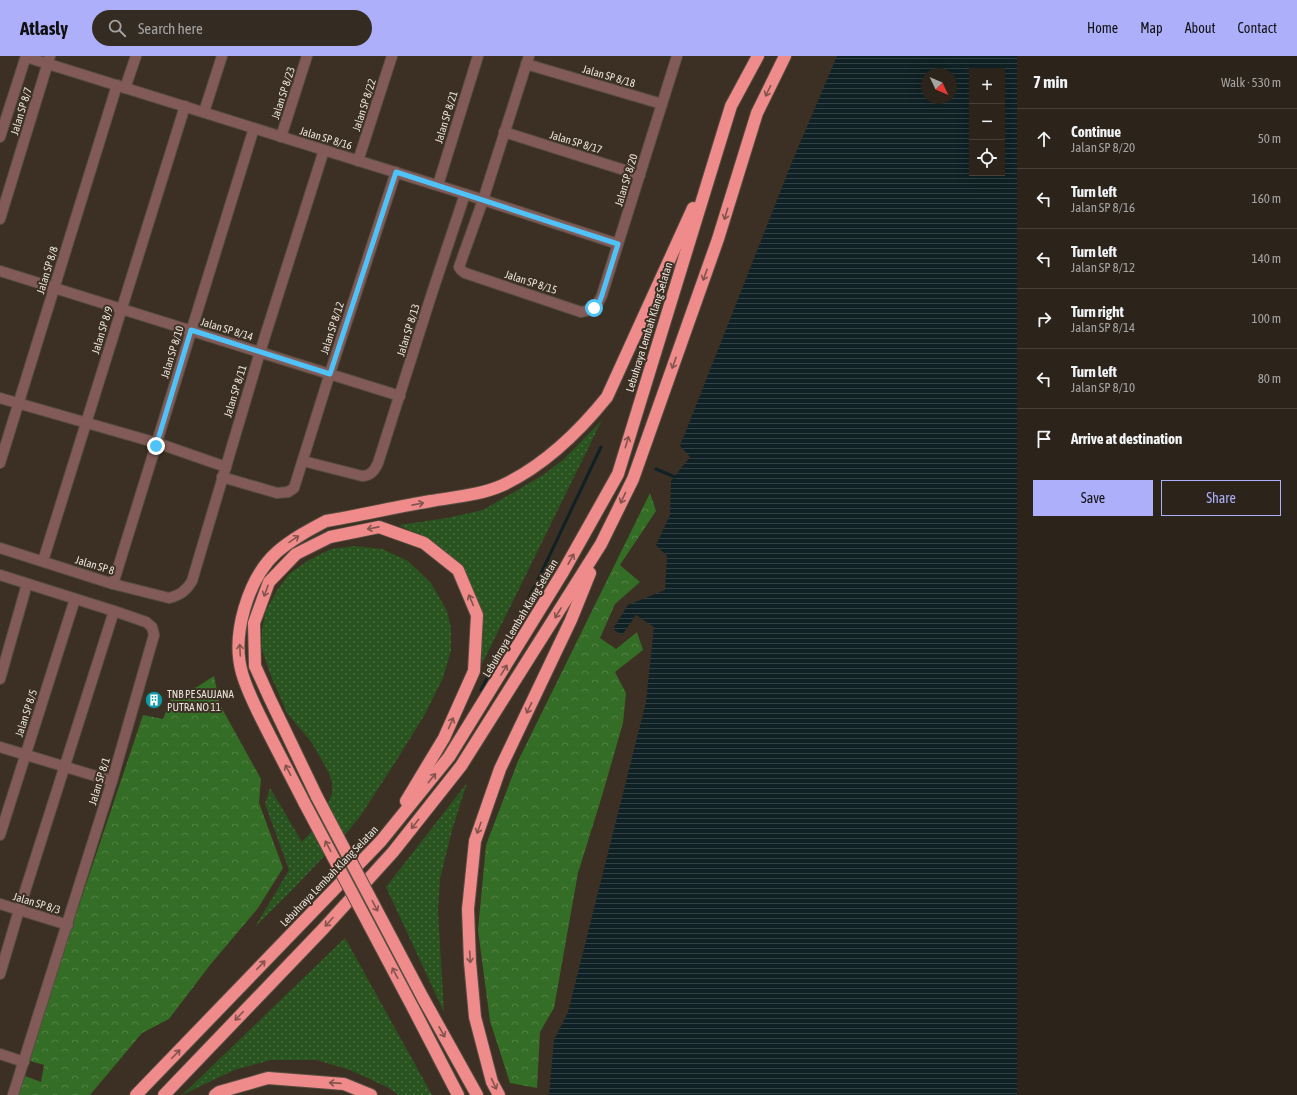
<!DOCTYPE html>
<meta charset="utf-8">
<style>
body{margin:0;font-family:"Asap Condensed",sans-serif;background:#342c23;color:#f1f3f6}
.controls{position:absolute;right:12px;top:12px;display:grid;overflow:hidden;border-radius:0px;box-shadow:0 4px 16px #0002}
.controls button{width:36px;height:36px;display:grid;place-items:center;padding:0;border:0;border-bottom:1px solid #484139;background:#2c241a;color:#f1f3f6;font:20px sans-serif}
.compass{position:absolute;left:921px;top:12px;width:36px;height:36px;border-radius:50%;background:#2c241a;box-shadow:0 4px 16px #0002;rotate:134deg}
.stop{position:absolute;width:12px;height:12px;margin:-9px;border:3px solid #4fc3f7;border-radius:50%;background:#fff}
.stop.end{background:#4fc3f7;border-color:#fff;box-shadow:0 1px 4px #0008}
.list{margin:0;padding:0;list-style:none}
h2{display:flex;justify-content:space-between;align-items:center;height:52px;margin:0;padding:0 16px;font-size:17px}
h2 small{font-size:13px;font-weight:400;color:#a6a4a2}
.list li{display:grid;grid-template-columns:26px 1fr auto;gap:12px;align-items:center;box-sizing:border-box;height:60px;padding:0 16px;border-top:1px solid #484139}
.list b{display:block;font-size:15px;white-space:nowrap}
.list p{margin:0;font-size:13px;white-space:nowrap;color:#a6a4a2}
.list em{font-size:13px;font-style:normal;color:#a6a4a2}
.actions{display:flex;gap:8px;padding:12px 16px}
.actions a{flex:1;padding:9px 0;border:1px solid #adaffb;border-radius:0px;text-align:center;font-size:14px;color:#adaffb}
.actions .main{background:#adaffb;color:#111}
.icon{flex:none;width:22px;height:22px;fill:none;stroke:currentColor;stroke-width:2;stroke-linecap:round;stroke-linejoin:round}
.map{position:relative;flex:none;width:1017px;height:1039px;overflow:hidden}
header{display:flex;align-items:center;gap:24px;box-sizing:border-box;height:56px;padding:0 20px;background:#adaffb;color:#111}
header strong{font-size:19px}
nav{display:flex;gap:22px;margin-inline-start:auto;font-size:14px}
.search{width:280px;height:36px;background:#342c23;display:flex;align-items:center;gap:10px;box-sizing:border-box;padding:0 14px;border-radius:22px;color:#a6a4a2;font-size:15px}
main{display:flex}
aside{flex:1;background:#2c241a}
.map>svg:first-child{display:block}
</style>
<header>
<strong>Atlasly</strong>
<div class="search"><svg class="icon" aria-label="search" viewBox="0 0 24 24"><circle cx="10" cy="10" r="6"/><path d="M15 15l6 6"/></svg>Search here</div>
<nav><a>Home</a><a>Map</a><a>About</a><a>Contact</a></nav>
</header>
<main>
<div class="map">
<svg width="1017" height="1039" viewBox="0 0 1017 1039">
<defs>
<pattern id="grass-dots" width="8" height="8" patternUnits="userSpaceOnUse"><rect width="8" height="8" fill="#2a541f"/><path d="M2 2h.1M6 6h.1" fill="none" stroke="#496c3f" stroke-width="1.8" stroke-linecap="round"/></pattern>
<pattern id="forest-crowns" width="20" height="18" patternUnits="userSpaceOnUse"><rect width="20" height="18" fill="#346d25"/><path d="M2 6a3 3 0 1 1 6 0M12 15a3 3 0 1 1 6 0" fill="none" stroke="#528244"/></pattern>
<pattern id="water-rules" width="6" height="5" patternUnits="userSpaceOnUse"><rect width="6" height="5" fill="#0f2124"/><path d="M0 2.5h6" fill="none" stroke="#324143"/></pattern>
</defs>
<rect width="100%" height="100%" fill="#3b3023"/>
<g fill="url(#grass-dots)">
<polygon points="602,364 482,608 482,560 462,511 427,483 399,469 447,462 483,454 543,419 564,403"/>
<polygon points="354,490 382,493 408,505 431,527 447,555 451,572 451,594 443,622 425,658 398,702 361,759 349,774 293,833 255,871 289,814 265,748 270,732 302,786 330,755 328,748 332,737 332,727 329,717 312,687 287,657 271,620 262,594 262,573 266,555 276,536 289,518 309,504 331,493"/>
<polygon points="467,727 452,774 440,823 438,855 444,956 386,831"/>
<polygon points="345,882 432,1039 399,1039 389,1032 350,1014 317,1004 271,1004 234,1014 182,1039"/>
</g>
<g fill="url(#forest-crowns)">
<polygon points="650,437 656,455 620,509 640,526 615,548 600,582 616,593 637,576 643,594 615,616 626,637 623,667 602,740 578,817 554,952 540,976 537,1032 510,1027 490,965 478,874 486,789 518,705"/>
<polygon points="214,620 220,649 261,723 259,747 283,812 258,852 210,909 169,963 142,977 90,1039 18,1039 25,1020 41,1026 44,1009 27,1004 143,659 163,663 173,638 197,631"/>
</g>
<path fill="url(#water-rules)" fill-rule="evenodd" d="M837 0H1017V1039H549L554 984 568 956 646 646 654 571 636 559 622 579 613 573 628 549 665 534 667 500 656 489 670 459 671 425 690 401 680 390 792 106ZM972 15H1002V117H972ZM927 18H951V42H927Z"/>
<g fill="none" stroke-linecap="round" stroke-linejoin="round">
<g stroke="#0f2124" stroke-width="3">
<polyline points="656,413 675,421"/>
<polyline points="481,634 536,528 601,391"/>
</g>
<defs>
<g id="minor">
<path d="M529 0 483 144 459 211 461 214 465 217 581 256C593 254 598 249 602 239L677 0"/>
<polyline points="26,1 465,138 618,188"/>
<polyline points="526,8 662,48"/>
<polyline points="125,32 136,0"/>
<polyline points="204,56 222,0"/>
<polyline points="504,76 640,119"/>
<polyline points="0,81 26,0"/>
<polyline points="281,81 307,0"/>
<polyline points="358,105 392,0"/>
<polyline points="438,129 478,0"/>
<polyline points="0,163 50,0"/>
<polyline points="0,215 400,340"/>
<polyline points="0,342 157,387 226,411"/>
<path d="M303 405 362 420C371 420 375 414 378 407L432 237 465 138"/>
<polyline points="0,407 117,29"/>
<polyline points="222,421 277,437 288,436 294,432 330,317 396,116"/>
<path d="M0 492 113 528 169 542C180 539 186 535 192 525L260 296 324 94"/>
<polyline points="43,505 185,50"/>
<polyline points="0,519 114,555 146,566 152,571 154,579 112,725 13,1039"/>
<polyline points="113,528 254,72"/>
<polyline points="0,623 27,528"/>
<polyline points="0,691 112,725"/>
<polyline points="0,779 75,543"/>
<polyline points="0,848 68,869"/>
<polyline points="0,918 19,854 114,555"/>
<polyline points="0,998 24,1006"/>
</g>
<g id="highway">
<polyline points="317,741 270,643 255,610 254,567 269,526 296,498 330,481 379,471 424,487 458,514 477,559 474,615 444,682 406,745"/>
<path d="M305 748C293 725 281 701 269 678 259 658 248 638 242 617 231 579 248 522 277 496 292 483 309 474 326 465 361 459 396 451 431 445 455 441 481 439 503 429 545 409 578 377 607 341L693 152"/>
<polyline points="423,942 477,1039"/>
<polyline points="413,952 458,1039"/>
<polyline points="136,1039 381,785 449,701 563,516 618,418 731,50 758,0"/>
<polyline points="164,1039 324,872 393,796 461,710 601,488 633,423 718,183 757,57 785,0"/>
<polyline points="215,1039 219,1036 268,1022 344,1028 371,1039"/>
<polyline points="499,1039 492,1026 475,961 470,906 468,853 475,785 500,713 571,564 590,517"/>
</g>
</defs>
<use href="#minor" stroke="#574d40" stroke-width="12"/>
<use href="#highway" stroke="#574d40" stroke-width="14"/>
<use href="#minor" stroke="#825a58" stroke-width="10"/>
<use href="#highway" stroke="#ef8b8b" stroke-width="12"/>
<defs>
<g id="highway-bridge">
<polyline points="317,741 423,942"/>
<polyline points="305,748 413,952"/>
</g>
</defs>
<use href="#highway-bridge" stroke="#574d40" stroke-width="14" stroke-linecap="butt"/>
<use href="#highway-bridge" stroke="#ef8b8b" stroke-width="12"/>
</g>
<defs><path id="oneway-shaft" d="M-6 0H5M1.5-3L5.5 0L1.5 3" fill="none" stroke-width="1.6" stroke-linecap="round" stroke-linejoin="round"/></defs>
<g stroke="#83544d">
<use href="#oneway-shaft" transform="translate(768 35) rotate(116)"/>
<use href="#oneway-shaft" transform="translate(726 158) rotate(107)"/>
<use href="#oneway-shaft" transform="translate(705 219) rotate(110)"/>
<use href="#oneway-shaft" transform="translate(674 307) rotate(110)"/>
<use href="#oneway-shaft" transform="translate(627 386) rotate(-73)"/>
<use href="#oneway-shaft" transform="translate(623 442) rotate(115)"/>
<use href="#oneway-shaft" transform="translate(418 448) rotate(-11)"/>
<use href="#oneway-shaft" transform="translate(373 472) rotate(169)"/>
<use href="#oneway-shaft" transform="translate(294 483) rotate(-34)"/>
<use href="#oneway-shaft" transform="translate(571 503) rotate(-61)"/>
<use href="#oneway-shaft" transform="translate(266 535) rotate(110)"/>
<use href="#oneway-shaft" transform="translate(471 544) rotate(-113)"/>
<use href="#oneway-shaft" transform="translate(558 557) rotate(122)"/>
<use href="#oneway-shaft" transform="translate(240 594) rotate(-93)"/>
<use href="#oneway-shaft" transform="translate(504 614) rotate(-58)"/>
<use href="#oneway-shaft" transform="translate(529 652) rotate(116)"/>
<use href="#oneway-shaft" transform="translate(451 667) rotate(-66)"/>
<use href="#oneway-shaft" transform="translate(288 714) rotate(-117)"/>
<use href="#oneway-shaft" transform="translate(432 722) rotate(-51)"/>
<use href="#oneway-shaft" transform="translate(415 768) rotate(128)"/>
<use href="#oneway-shaft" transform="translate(479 772) rotate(109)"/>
<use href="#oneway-shaft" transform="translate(328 790) rotate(-118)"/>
<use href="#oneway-shaft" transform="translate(375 850) rotate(62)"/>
<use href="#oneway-shaft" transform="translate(329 866) rotate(132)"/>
<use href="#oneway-shaft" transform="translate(470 901) rotate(87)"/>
<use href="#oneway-shaft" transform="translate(261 909) rotate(-46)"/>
<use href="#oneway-shaft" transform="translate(395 917) rotate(-118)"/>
<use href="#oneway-shaft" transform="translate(239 960) rotate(134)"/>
<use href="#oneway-shaft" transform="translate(442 976) rotate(61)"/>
<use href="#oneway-shaft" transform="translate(176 998) rotate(-46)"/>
<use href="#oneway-shaft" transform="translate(335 1027) rotate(-176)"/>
<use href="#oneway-shaft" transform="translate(494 1028) rotate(65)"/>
</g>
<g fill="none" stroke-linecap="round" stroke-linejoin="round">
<polyline stroke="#4fc3f7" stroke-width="5" points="156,390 191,274 330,318 396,116 618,188 602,239 599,247 594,252"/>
</g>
<defs>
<symbol id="building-disc" viewBox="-11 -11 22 22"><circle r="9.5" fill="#0f9aa8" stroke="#3b3023"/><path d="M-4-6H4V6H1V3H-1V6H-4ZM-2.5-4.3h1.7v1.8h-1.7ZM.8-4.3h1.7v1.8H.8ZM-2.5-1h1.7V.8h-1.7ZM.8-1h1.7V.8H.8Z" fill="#fff"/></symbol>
</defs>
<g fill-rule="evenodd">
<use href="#building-disc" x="144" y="634" width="20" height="20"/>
</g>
<g text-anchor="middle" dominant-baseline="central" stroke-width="4" stroke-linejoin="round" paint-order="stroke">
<g font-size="11" fill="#ebe3db" stroke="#3b3023">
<text transform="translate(609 20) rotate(16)">Jalan SP 8/18</text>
<text transform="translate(283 37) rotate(-72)">Jalan SP 8/23</text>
<text transform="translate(364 49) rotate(-72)">Jalan SP 8/22</text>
<text transform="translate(21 55) rotate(-73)">Jalan SP 8/7</text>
<text transform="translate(446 61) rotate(-73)">Jalan SP 8/21</text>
<text transform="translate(326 82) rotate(17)">Jalan SP 8/16</text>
<text transform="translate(576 86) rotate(17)">Jalan SP 8/17</text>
<text transform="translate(626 124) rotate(-73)">Jalan SP 8/20</text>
<text transform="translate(47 214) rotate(-73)">Jalan SP 8/8</text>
<text transform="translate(531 226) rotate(18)">Jalan SP 8/15</text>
<text transform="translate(649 271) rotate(-73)">Lebuhraya Lembah Klang Selatan</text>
<text transform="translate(332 272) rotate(-72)">Jalan SP 8/12</text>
<text transform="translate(227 273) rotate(17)">Jalan SP 8/14</text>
<text transform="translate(102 274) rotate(-73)">Jalan SP 8/9</text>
<text transform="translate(408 274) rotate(-73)">Jalan SP 8/13</text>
<text transform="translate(172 296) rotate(-73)">Jalan SP 8/10</text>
<text transform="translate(235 335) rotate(-73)">Jalan SP 8/11</text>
<text transform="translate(95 509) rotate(17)">Jalan SP 8</text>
<text transform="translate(520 562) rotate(-59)">Lebuhraya Lembah Klang Selatan</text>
<text transform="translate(26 657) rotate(-72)">Jalan SP 8/5</text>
<text transform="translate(99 725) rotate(-73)">Jalan SP 8/1</text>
<text transform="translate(329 820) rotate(-46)">Lebuhraya Lembah Klang Selatan</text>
<text transform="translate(37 847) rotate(17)">Jalan SP 8/3</text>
</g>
<g font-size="11" fill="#ebe3db" stroke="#3b3023" text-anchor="start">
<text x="167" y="638">TNB PE SAUJANA<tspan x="167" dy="13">PUTRA NO 11</tspan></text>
</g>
</g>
</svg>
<div class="controls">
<button>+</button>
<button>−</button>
<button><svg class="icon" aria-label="locate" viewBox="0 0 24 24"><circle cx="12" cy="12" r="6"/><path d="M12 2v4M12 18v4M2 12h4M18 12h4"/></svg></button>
</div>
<svg class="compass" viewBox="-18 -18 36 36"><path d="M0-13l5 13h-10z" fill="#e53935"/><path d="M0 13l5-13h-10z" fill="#a6a4a2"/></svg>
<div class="stop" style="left:594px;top:252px"></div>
<div class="stop end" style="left:156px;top:390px"></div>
</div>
<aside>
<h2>7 min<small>Walk · 530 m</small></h2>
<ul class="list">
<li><svg class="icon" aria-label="ahead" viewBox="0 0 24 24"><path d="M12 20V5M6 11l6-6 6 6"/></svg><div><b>Continue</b><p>Jalan SP 8/20</p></div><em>50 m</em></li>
<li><svg class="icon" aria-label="left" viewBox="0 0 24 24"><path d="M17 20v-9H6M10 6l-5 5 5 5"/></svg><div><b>Turn left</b><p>Jalan SP 8/16</p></div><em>160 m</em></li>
<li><svg class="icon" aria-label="left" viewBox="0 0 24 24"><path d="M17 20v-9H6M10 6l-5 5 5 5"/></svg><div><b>Turn left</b><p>Jalan SP 8/12</p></div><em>140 m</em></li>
<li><svg class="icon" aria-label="right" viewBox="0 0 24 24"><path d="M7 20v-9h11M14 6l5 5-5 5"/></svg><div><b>Turn right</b><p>Jalan SP 8/14</p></div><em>100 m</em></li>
<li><svg class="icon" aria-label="left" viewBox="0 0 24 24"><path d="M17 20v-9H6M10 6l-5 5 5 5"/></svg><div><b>Turn left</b><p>Jalan SP 8/10</p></div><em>80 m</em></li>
<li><svg class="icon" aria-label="arrive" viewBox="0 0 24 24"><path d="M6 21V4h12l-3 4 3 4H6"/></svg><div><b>Arrive at destination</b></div></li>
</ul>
<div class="actions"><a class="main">Save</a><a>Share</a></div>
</aside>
</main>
